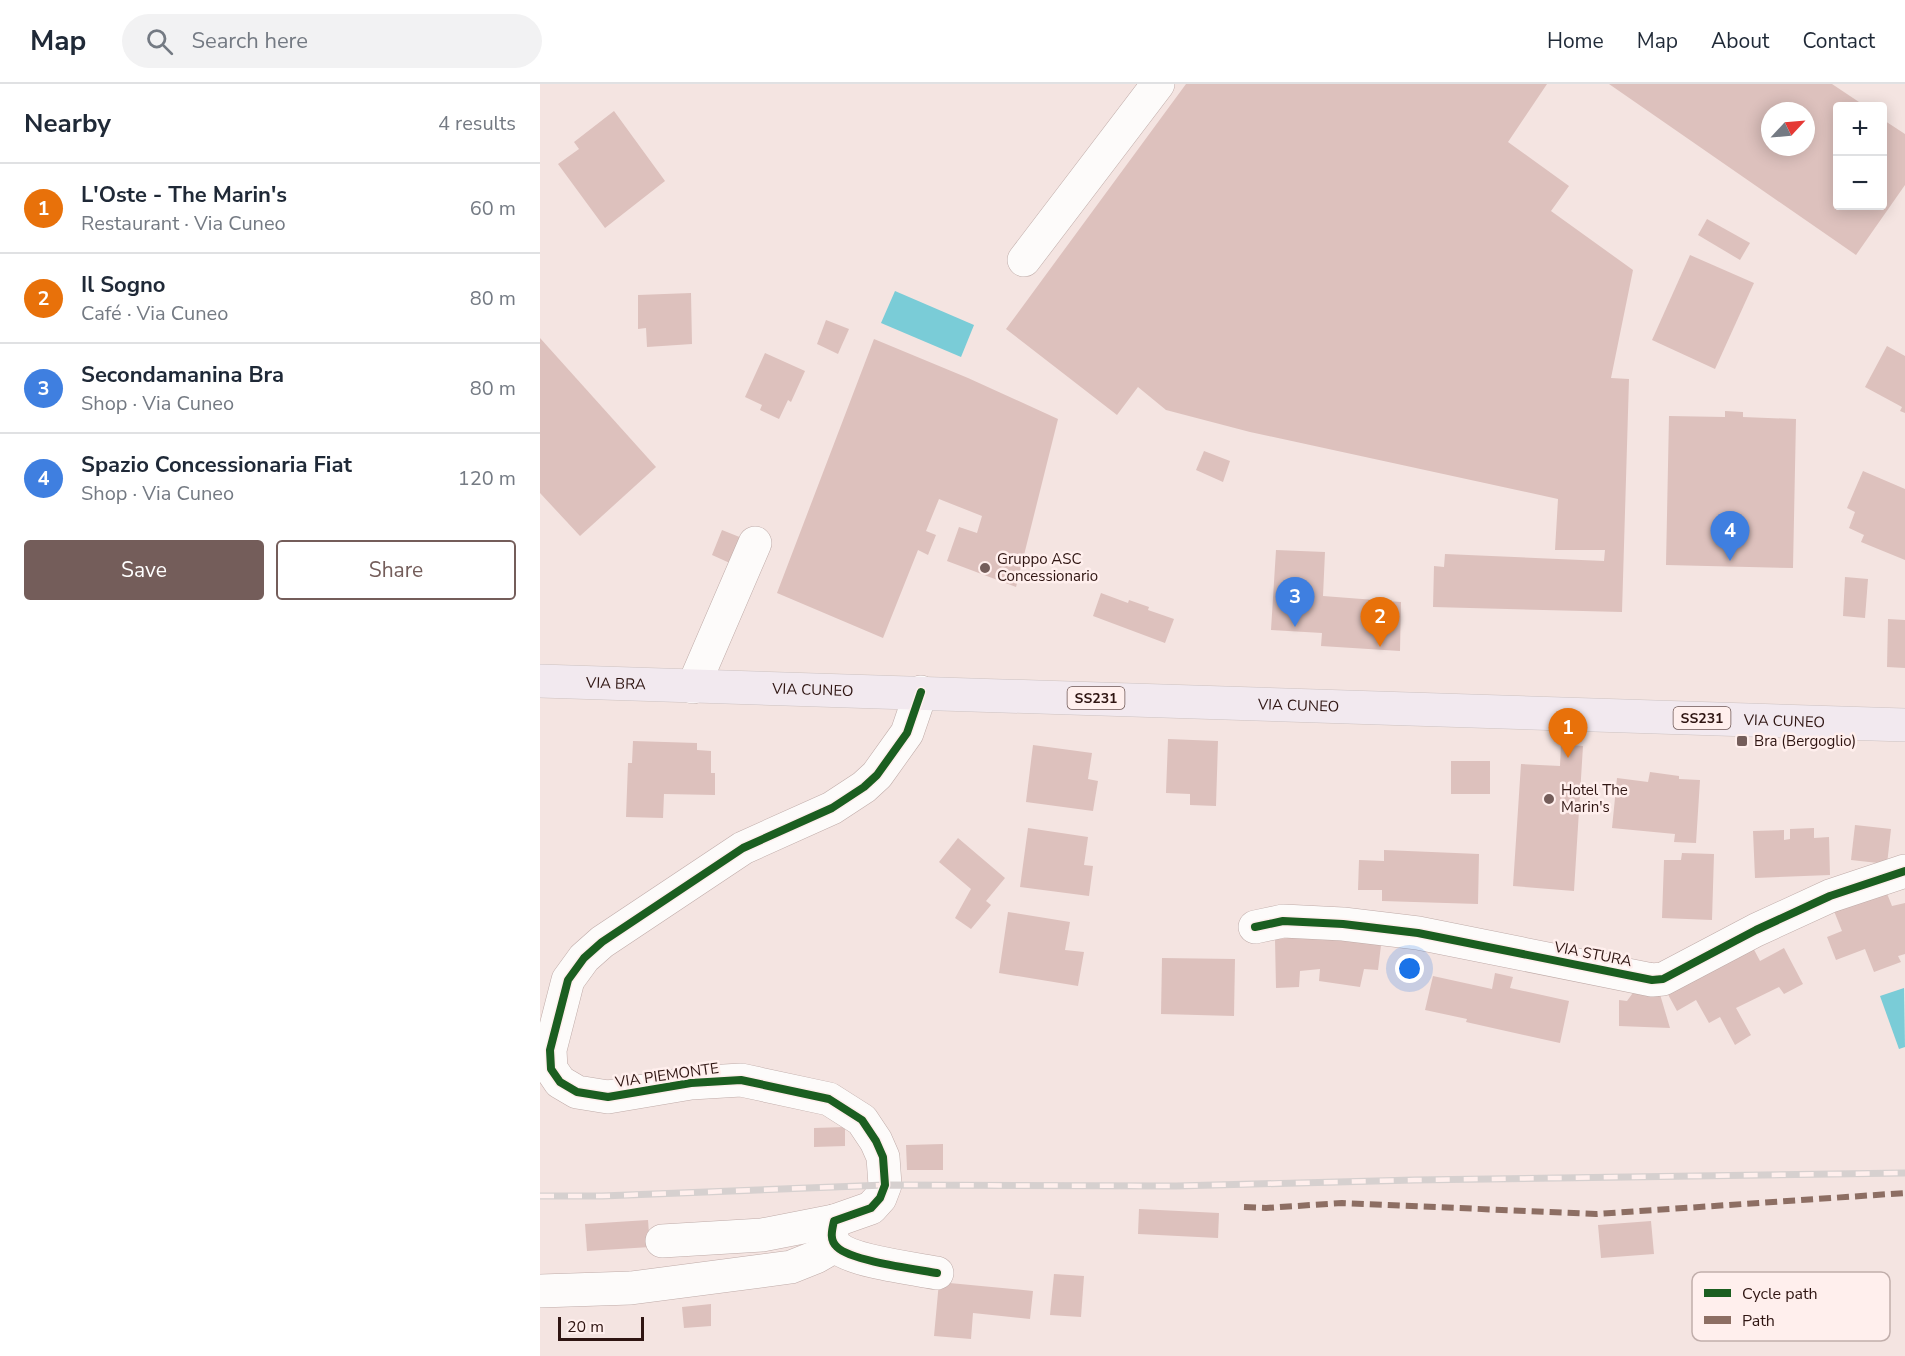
<!DOCTYPE html>
<meta charset="utf-8">
<style>
body{margin:0;font-family:"Nunito Sans",sans-serif;background:#f2f2f3;color:#1f2937}
.controls{position:absolute;right:18px;top:18px;display:grid;overflow:hidden;border-radius:6px;box-shadow:0 3px 15px #0003}
.controls button{width:54px;height:54px;display:grid;place-items:center;padding:0;border:0;border-bottom:2px solid #e0e1e3;background:#fff;color:#1f2937;font:30px sans-serif}
.compass{position:absolute;left:1221px;top:18px;width:54px;height:54px;border-radius:50%;background:#fff;box-shadow:0 3px 15px #0003;rotate:64deg}
.scale{position:absolute;left:18px;bottom:15px;width:86px;box-sizing:border-box;padding-left:6px;border:3px solid #2f1512;border-top:0;font-size:16px;line-height:21px;white-space:nowrap;color:#2f1512;-webkit-text-stroke:4px #ffefed;paint-order:stroke}
.you{position:absolute;left:870px;top:885px;width:21px;height:21px;margin:-15px;border:4px solid #fff;border-radius:50%;background:#1a73e8;box-shadow:0 0 0 9px #1a73e833}
.badge{display:grid;place-items:center;width:39px;height:39px;border-radius:50%;background:#745d5a;color:#fff;font-size:20px;font-weight:700}
.pin{position:absolute;translate:-50% -50px;filter:drop-shadow(0 2px 3px #0008)}
.pin::after{content:'';position:absolute;top:32px;width:21px;height:18px;background:inherit;clip-path:polygon(0 0,100% 0,50% 100%)}
.list{margin:0;padding:0;list-style:none}
h2{display:flex;justify-content:space-between;align-items:center;height:78px;margin:0;padding:0 24px;font-size:26px}
h2 small{font-size:20px;font-weight:400;color:#747a83}
.list li{display:grid;grid-template-columns:39px 1fr auto;gap:18px;align-items:center;box-sizing:border-box;height:90px;padding:0 24px;border-top:2px solid #e0e1e3}
.list b{display:block;font-size:22px;white-space:nowrap}
.list p{margin:0;font-size:20px;white-space:nowrap;color:#747a83}
.list em{font-size:20px;font-style:normal;color:#747a83}
.actions{display:flex;gap:12px;padding:18px 24px}
.actions a{flex:1;padding:14px 0;border:2px solid #745d5a;border-radius:6px;text-align:center;font-size:21px;color:#745d5a}
.actions .main{background:#745d5a;color:#fff}
.icon{flex:none;width:33px;height:33px;fill:none;stroke:currentColor;stroke-width:2;stroke-linecap:round;stroke-linejoin:round}
.map{position:relative;flex:none;width:1365px;height:1272px;overflow:hidden}
header{display:flex;align-items:center;gap:36px;box-sizing:border-box;height:84px;padding:0 30px;background:#fff;border-bottom:2px solid #e0e1e3}
header strong{font-size:28px}
nav{display:flex;gap:33px;margin-inline-start:auto;font-size:21px}
.search{width:420px;height:54px;background:#f2f2f3;display:flex;align-items:center;gap:15px;box-sizing:border-box;padding:0 21px;border-radius:33px;color:#747a83;font-size:22px}
main{display:flex}
aside{flex:1;background:#fff}
.map>svg:first-child{display:block}
</style>
<header>
<strong>Map</strong>
<div class="search"><svg class="icon" aria-label="search" viewBox="0 0 24 24"><circle cx="10" cy="10" r="6"/><path d="M15 15l6 6"/></svg>Search here</div>
<nav><a>Home</a><a>Map</a><a>About</a><a>Contact</a></nav>
</header>
<main>
<aside>
<h2>Nearby<small>4 results</small></h2>
<ul class="list">
<li><span class="badge" style="background:#e8710a">1</span><div><b>L'Oste - The Marin's</b><p>Restaurant · Via Cuneo</p></div><em>60 m</em></li>
<li><span class="badge" style="background:#e8710a">2</span><div><b>Il Sogno</b><p>Café · Via Cuneo</p></div><em>80 m</em></li>
<li><span class="badge" style="background:#3f7fe0">3</span><div><b>Secondamanina Bra</b><p>Shop · Via Cuneo</p></div><em>80 m</em></li>
<li><span class="badge" style="background:#3f7fe0">4</span><div><b>Spazio Concessionaria Fiat</b><p>Shop · Via Cuneo</p></div><em>120 m</em></li>
</ul>
<div class="actions"><a class="main">Save</a><a>Share</a></div>
</aside>
<div class="map">
<svg width="1365" height="1272" viewBox="0 0 1365 1272">
<rect width="100%" height="100%" fill="#f4e4e1"/>
<g fill="#7accd7">
<polygon points="355,207 434,241 421,273 341,239"/>
<polygon points="1364,904 1365,963 1359,965 1340,912"/>
</g>
<g fill="#ddc1bd" fill-rule="evenodd">
<polygon points="646,0 1007,0 968,58 1029,102 1011,127 1093,186 1071,294 1089,295 1082,528 893,523 894,482 904,483 905,470 1064,477 1065,466 1015,466 1018,415 710,348 626,326 598,303 577,331 466,245"/>
<path d="M1069 0H1292L1325 22H1298V122H1342V35L1365 50V101L1316 171ZM1230 27H1266V63H1230Z"/>
<polygon points="74,27 125,97 65,144 18,80 39,65 34,58"/>
<polygon points="1167,135 1210,159 1200,176 1158,151"/>
<polygon points="1150,171 1214,199 1175,285 1112,256"/>
<polygon points="151,209 152,260 107,263 106,244 98,245 98,211"/>
<polygon points="286,236 309,245 298,270 277,260"/>
<polygon points="0,254 116,383 40,452 0,409"/>
<polygon points="334,255 428,294 518,335 476,503 407,477 419,443 437,449 442,432 399,415 386,447 396,451 388,471 378,466 343,554 237,509"/>
<polygon points="1347,262 1365,272 1365,329 1360,327 1362,323 1325,303"/>
<polygon points="225,269 265,287 251,318 248,316 239,335 220,326 222,321 205,313"/>
<polygon points="1185,327 1203,328 1203,333 1256,335 1253,484 1126,481 1129,332 1185,333"/>
<polygon points="664,367 690,377 683,398 656,386"/>
<polygon points="1323,387 1365,405 1365,476 1321,458 1324,451 1309,444 1315,428 1307,424"/>
<polygon points="182,446 202,454 192,480 172,471"/>
<polygon points="736,466 785,468 783,512 861,518 860,567 781,562 782,549 731,546"/>
<polygon points="1305,493 1328,495 1325,534 1303,532"/>
<polygon points="561,509 588,519 589,516 609,523 608,526 634,535 625,559 553,532"/>
<polygon points="1348,535 1365,536 1365,584 1347,583"/>
<polygon points="628,655 678,657 676,722 650,721 650,710 626,709"/>
<polygon points="93,657 157,659 157,666 171,667 171,689 175,689 175,711 124,710 123,734 86,733 88,679 92,679"/>
<polygon points="1021,660 1043,662 1034,807 973,802 981,680 1020,682"/>
<polygon points="493,661 552,669 548,695 558,697 553,727 486,718"/>
<rect x="911" y="677" width="39" height="33"/>
<polygon points="1110,688 1139,692 1139,695 1160,696 1156,759 1134,758 1135,750 1072,744 1077,694 1108,698"/>
<polygon points="1315,741 1351,745 1347,780 1311,776"/>
<polygon points="488,744 548,753 544,781 553,782 549,812 480,803"/>
<polygon points="1274,744 1274,754 1289,753 1290,791 1215,794 1213,747 1244,746 1244,756 1250,755 1250,745"/>
<polygon points="418,754 465,794 446,817 451,821 431,845 415,834 431,805 399,778"/>
<polygon points="844,766 939,770 938,820 842,817 842,806 818,806 819,776 844,777"/>
<polygon points="1142,769 1174,770 1172,836 1122,834 1124,776 1141,776"/>
<polygon points="1346,807 1352,822 1365,819 1365,870 1358,872 1361,878 1334,888 1325,865 1296,876 1287,853 1302,847 1294,827"/>
<polygon points="468,828 530,838 525,866 544,868 538,902 459,889"/>
<polygon points="780,852 842,853 838,886 824,885 820,903 779,897 780,885 760,887 759,903 736,904 735,855"/>
<polygon points="1210,858 1220,877 1244,864 1263,900 1244,910 1239,903 1196,924 1211,951 1195,961 1180,933 1169,939 1156,916 1137,927 1125,905"/>
<polygon points="622,874 695,875 694,932 621,930"/>
<polygon points="955,889 973,893 970,904 1029,917 1020,959 926,938 927,935 885,926 893,892 952,905"/>
<polygon points="1095,906 1119,907 1130,944 1079,942 1079,916 1087,917"/>
<polygon points="305,1043 305,1062 274,1063 274,1044"/>
<polygon points="403,1060 403,1086 367,1086 366,1061"/>
<polygon points="599,1125 679,1129 678,1154 598,1150"/>
<polygon points="108,1136 110,1163 47,1167 45,1140"/>
<polygon points="1111,1137 1114,1170 1061,1174 1058,1141"/>
<polygon points="514,1190 544,1192 541,1233 510,1231"/>
<polygon points="399,1198 493,1207 490,1235 433,1229 431,1255 394,1252"/>
<polygon points="171,1220 171,1242 144,1244 142,1223"/>
</g>
<g fill="none" stroke-linecap="round" stroke-linejoin="round">
<defs>
<g id="minor">
<polyline points="484,176 618,0"/>
<polyline points="153,603 215,459"/>
<path d="M381 608 367 649 337 691 324 703 292 724 203 764 62 858 44 874 28 896 10 966 11 985 20 998 37 1008 68 1013 151 999 201 996 289 1015 322 1036 336 1057 343 1073 345 1101 340 1114 331 1124 294 1137C292 1146 289 1156 297 1163 311 1177 375 1185 397 1189"/>
<polyline points="715,843 743,837 803,840 878,849 1112,896 1123,895 1216,846 1290,812 1365,787"/>
<polyline points="122,1157 222,1151 294,1137"/>
<polyline points="0,1207 91,1204 251,1183 276,1173 295,1162"/>
</g>
<g id="major">
<path id="s1" d="M0 597 1365 641"/>
</g>
</defs>
<use href="#minor" stroke="#bfaba8" stroke-width="34"/>
<use href="#major" stroke="#cdc2c1" stroke-width="34"/>
<use href="#minor" stroke="#fdfbfa" stroke-width="33"/>
<use href="#major" stroke="#f2e9ef" stroke-width="33"/>
<defs>
<polyline id="rail" points="0,1112 62,1112 345,1101 636,1102 874,1096 1365,1089"/>
</defs>
<use href="#rail" stroke="#d6d0cf" stroke-width="7"/>
<use href="#rail" stroke="#ffefed" stroke-width="4.5" stroke-dasharray="14" stroke-linecap="butt"/>
<polyline stroke="#8d6e63" stroke-width="6" stroke-dasharray="12 6" stroke-linecap="butt" points="704,1123 726,1124 802,1119 1056,1130 1365,1109"/>
<defs>
<g id="cycleway">
<path d="M381 608 367 649 337 691 324 703 292 724 203 764 62 858 44 874 28 896 10 966 11 985 20 998 37 1008 68 1013 151 999 201 996 289 1015 322 1036 336 1057 343 1073 345 1101 340 1114 331 1124 294 1137C292 1146 289 1156 297 1163 311 1177 375 1185 397 1189"/>
<polyline points="715,843 743,837 803,840 878,849 1112,896 1123,895 1216,846 1290,812 1365,787"/>
</g>
</defs>
<use href="#cycleway" stroke="#ffefed" stroke-width="11"/>
<use href="#cycleway" stroke="#1b5e20" stroke-width="8"/>
</g>
<g fill="#745d5a" stroke="#ffefed" stroke-width="2">
<circle cx="445" cy="484" r="6"/>
<rect x="1196" y="651" width="12" height="12" rx="3"/>
<circle cx="1009" cy="715" r="6"/>
</g>
<g text-anchor="middle" dominant-baseline="central" stroke-width="5" stroke-linejoin="round" paint-order="stroke">
<g fill="#ffefed" stroke="#6d5654" stroke-width="1.5">
<rect x="527.5" y="603" width="57" height="22" rx="4.5"/>
<rect x="1133.5" y="623" width="57" height="22" rx="4.5"/>
</g>
<g font-size="14" font-weight="bold" fill="#2f1512">
<text x="556" y="614">SS231</text>
<text x="1162" y="634">SS231</text>
</g>
<g font-size="15" fill="#2f1512" stroke="#ffefed" text-anchor="start">
<text x="457" y="475">Gruppo ASC<tspan x="457" dy="17">Concessionario</tspan></text>
<text x="1214" y="657">Bra (Bergoglio)</text>
<text x="1021" y="706">Hotel The<tspan x="1021" dy="17">Marin's</tspan></text>
</g>
<g font-size="15" fill="#2f1512" stroke="#ffefed">
<text stroke="none"><textPath href="#s1" startOffset="76">VIA BRA</textPath></text>
<text stroke="none"><textPath href="#s1" startOffset="273">VIA CUNEO</textPath></text>
<text stroke="none"><textPath href="#s1" startOffset="759">VIA CUNEO</textPath></text>
<text stroke="none"><textPath href="#s1" startOffset="1245">VIA CUNEO</textPath></text>
<text transform="translate(1053 870) rotate(11)">VIA STURA</text>
<text transform="translate(127 991) rotate(-8)">VIA PIEMONTE</text>
</g>
</g>
<rect x="1152" y="1188" width="198" height="69" rx="9" fill="#ffefed" stroke="#c1aeab" stroke-width="1.5"/>
<rect x="1164" y="1205" width="27" height="8" fill="#1b5e20"/>
<rect x="1164" y="1232" width="27" height="8" fill="#8d6e63"/>
<g font-size="16" fill="#2f1512">
<text x="1202" y="1215">Cycle path</text>
<text x="1202" y="1242">Path</text>
</g>
</svg>
<div class="controls">
<button>+</button>
<button>−</button>
</div>
<svg class="compass" viewBox="-18 -18 36 36"><path d="M0-13l5 13h-10z" fill="#e53935"/><path d="M0 13l5-13h-10z" fill="#747a83"/></svg>
<div class="scale">20 m</div>
<div class="you"></div>
<div class="pin badge" style="left:1028px;top:674px;background:#e8710a">1</div>
<div class="pin badge" style="left:840px;top:563px;background:#e8710a">2</div>
<div class="pin badge" style="left:755px;top:543px;background:#3f7fe0">3</div>
<div class="pin badge" style="left:1190px;top:477px;background:#3f7fe0">4</div>
</div>
</main>
